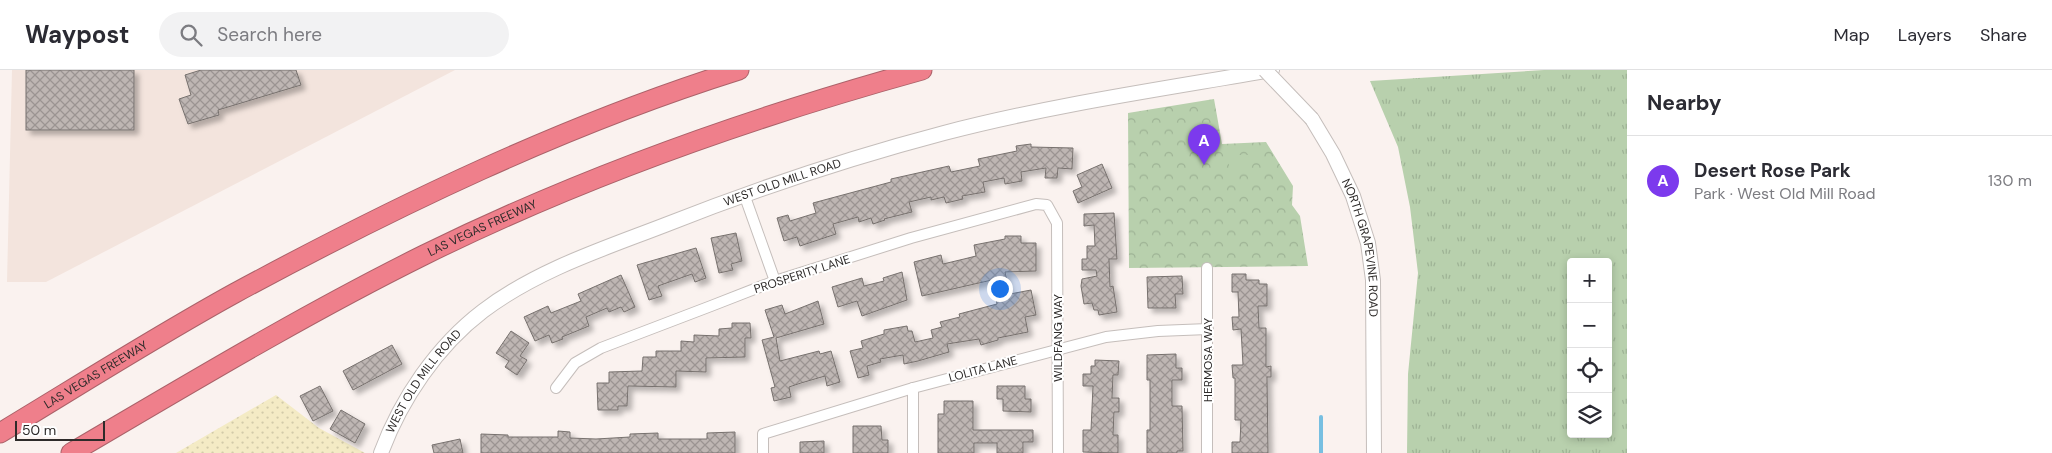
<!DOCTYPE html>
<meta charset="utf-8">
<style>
body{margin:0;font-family:"DM Sans",sans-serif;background:#f2f2f3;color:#2b2b33}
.controls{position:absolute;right:15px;bottom:15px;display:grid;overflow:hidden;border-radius:5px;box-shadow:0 2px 8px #0003}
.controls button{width:45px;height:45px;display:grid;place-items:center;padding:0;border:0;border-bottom:1px solid #e1e1e2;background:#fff;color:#2b2b33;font:25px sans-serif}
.scale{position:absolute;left:15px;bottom:12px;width:90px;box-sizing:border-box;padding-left:5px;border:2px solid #2e2b2a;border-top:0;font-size:14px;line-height:18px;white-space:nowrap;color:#2e2b2a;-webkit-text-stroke:4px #fff;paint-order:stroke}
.you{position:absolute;left:999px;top:218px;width:18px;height:18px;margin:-12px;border:4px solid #fff;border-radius:50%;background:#1a73e8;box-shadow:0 0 0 8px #1a73e833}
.badge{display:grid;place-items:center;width:32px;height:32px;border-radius:50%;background:#7c3aed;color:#fff;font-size:16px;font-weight:700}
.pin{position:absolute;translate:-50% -41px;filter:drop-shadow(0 1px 2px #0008)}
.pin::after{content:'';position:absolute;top:26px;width:18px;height:15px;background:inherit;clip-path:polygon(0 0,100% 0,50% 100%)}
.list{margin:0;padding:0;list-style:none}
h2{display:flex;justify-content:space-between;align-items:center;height:65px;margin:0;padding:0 20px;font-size:21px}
h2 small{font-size:16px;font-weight:400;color:#7c7c81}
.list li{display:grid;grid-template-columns:32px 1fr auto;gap:15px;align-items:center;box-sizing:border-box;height:90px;padding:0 20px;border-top:1px solid #e1e1e2}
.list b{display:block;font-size:19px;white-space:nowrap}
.list p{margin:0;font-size:16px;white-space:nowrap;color:#7c7c81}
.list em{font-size:16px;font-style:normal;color:#7c7c81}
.icon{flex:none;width:28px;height:28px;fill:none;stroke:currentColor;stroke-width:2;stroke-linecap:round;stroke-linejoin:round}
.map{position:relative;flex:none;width:1627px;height:383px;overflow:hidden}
header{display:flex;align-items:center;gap:30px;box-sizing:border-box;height:70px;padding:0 25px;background:#fff;border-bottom:1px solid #e1e1e2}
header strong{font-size:24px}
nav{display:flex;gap:28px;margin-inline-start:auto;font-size:18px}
.search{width:350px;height:45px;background:#f2f2f3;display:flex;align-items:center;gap:12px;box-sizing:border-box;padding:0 18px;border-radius:28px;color:#7c7c81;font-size:19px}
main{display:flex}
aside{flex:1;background:#fff}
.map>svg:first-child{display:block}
</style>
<header>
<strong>Waypost</strong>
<div class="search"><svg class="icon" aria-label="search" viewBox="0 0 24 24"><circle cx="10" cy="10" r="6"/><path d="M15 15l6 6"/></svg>Search here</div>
<nav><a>Map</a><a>Layers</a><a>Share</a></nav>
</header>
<main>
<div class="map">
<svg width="1627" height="383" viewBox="0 0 1627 383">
<defs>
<pattern id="grass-tufts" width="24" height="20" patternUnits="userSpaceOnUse" patternTransform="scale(1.25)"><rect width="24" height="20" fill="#b8d0ad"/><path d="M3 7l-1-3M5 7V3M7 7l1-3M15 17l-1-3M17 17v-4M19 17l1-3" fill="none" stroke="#9eb395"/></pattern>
<pattern id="forest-crowns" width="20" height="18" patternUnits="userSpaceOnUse" patternTransform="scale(1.25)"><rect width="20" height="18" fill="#b8d0ad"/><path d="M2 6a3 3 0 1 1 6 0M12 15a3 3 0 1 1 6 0" fill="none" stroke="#9eb395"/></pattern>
<pattern id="sand-dots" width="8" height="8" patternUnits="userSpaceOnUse" patternTransform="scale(1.25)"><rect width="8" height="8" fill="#f4ebc5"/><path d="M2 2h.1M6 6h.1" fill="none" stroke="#d2caa9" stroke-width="1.8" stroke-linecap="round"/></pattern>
<pattern id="building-cross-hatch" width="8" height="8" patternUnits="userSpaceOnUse" patternTransform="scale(1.25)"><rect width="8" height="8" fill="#beb6b3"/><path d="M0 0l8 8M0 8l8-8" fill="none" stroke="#9b9492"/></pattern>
<filter id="shadow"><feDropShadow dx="4.5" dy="4.5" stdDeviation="2.5" flood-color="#0004"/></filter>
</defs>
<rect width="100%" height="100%" fill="#faf2ef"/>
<polygon fill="#f3e4dd" points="12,0 455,0 46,212 7,212"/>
<path fill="url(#grass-tufts)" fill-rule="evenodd" d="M1544 0H1627V383H1407L1408 304 1418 203 1410 137 1398 77 1370 11ZM1571 192H1608V364H1571Z"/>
<polygon fill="url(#forest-crowns)" points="1214,29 1222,74 1266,72 1293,116 1292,135 1300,146 1308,196 1129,198 1128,43"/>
<polygon fill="url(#sand-dots)" points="276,325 319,358 365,383 176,383"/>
<polygon fill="#b8d0ad" points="1229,85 1248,85 1248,103 1233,103 1233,97 1229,97"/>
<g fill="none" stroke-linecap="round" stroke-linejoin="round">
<polyline stroke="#77bfe1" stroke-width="4" points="1321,347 1321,383"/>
</g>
<g fill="url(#building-cross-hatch)" stroke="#77716e" filter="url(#shadow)">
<rect x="26" y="0" width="108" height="60"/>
<polygon points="201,0 296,0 301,15 218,40 219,45 188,54 179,29 191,25 185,5"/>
<polygon points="1031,74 1031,77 1073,78 1072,99 1058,98 1057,108 1045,108 1046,98 1021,102 1022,111 1005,114 1004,108 983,112 985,122 962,126 963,129 946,133 944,127 931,130 931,127 909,132 912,142 884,149 885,150 873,154 871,148 859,152 858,147 833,154 836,164 800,176 797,167 784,171 777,148 788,145 790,151 816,143 813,133 891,112 891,109 949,96 951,102 980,96 978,89 1017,81 1016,76"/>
<polygon points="1102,94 1112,118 1078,133 1073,121 1082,117 1077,105"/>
<polygon points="1114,143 1117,189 1109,189 1110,217 1113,216 1117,242 1099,245 1098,240 1094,240 1092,233 1084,234 1081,216 1082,209 1097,206 1096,200 1082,200 1082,189 1087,189 1087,176 1095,176 1094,155 1084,156 1084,144"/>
<polygon points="736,163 742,191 731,194 733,200 719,203 711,168"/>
<polygon points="1005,166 1021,166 1021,173 1036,173 1036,201 1005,202 1010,224 1031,220 1036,245 1025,247 1028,262 998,268 998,270 981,275 979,269 947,274 949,282 918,291 904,294 903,285 880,289 881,292 867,296 869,305 858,308 850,281 863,278 861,271 884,264 884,260 907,256 908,261 912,261 915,272 933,268 931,260 942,257 940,252 960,247 959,244 997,234 992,210 922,226 914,192 941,185 943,194 964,189 976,186 974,175 1005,169"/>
<polygon points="696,178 706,208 695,212 692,204 658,216 662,226 649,230 637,195"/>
<polygon points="902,202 907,230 862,246 857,231 838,237 832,217 862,208 864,216 884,211 883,208"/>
<polygon points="1232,204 1246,204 1246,210 1259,210 1259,214 1267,214 1267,236 1258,236 1259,258 1266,258 1266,297 1271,296 1271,307 1267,307 1268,383 1232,383 1232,372 1240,372 1241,350 1235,350 1235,308 1233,308 1232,295 1243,295 1241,259 1233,260 1232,247 1239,247 1238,222 1232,222"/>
<polygon points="621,205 635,237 624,242 621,237 609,242 607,238 586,247 589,256 562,267 563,269 552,273 549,265 535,271 524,247 548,236 551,243 581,231 578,224"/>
<polygon points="1182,206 1183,224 1175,224 1176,238 1148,238 1147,207"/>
<polygon points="818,231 824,254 776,268 780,291 819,281 820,284 831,281 840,312 827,316 825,306 801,313 789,317 791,327 774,331 771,318 775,317 762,270 774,267 765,240 782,235 785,244"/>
<polygon points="732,253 750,253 751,268 745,268 745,287 706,288 706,302 676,301 676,317 628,316 627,336 618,336 618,340 598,340 597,313 609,313 609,302 642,301 643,287 656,287 656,281 681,281 681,271 694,272 694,265 719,266 719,259 732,258"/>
<polygon points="511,261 529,273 520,286 527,290 517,305 505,297 509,291 496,283"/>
<polygon points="392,275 402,294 353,320 343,301"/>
<polygon points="1176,284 1176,298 1182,298 1182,310 1172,310 1172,336 1182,336 1183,381 1177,381 1177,383 1147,383 1147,360 1150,360 1150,310 1147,310 1147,285"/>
<polygon points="1095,290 1119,291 1118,305 1113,305 1112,328 1119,328 1119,342 1114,342 1113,365 1118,365 1118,383 1083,382 1083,360 1091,360 1093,316 1083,316 1083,304 1091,304 1091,296 1095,296"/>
<polygon points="320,316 333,341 313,351 300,326"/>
<polygon points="997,316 1025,316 1025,329 1031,329 1031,342 1003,341 1003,329 997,329"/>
<polygon points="944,331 973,331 973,360 1033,360 1033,372 1023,372 1023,383 997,383 997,373 974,373 974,383 938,383 938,344 944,344"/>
<polygon points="341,340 365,354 355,373 330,359"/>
<polygon points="853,356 881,356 882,370 888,370 888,383 853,383"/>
<polygon points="558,361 570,362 570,368 596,369 630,367 630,364 658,363 658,369 707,369 707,363 735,362 735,383 481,383 481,364 508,365 508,367 558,367"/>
<polygon points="460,369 463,383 434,383 432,375"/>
<polygon points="824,371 824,383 800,383 800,372"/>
</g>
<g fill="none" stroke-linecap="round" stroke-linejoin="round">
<defs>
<g id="street">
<polyline points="744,124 775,211"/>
<polyline points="1207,198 1207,383"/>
<polyline points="556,318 575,293 601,278 711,236 775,211 911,168 1036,134 1047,135 1057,153 1058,383"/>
<polyline points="763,383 763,364 913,318 1106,267 1158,261 1208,259"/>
<polyline points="913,383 913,318"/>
</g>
<g id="secondary">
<path id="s1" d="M1312 49 1333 84 1353 126 1368 173 1373 210 1374 383"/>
<path id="s2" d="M381 383C401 329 437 276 483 241 537 200 603 179 665 155 756 119 849 88 944 63 1051 35 1163 19 1272 0"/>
</g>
<g id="highway">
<path id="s3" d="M0 363C78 316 155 267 235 223 396 136 564 55 739 0"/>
<path id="s4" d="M71 383C187 315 303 245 424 185 582 107 752 47 922 0"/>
</g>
</defs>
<use href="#street" stroke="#c5bebb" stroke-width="12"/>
<use href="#secondary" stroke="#c5bebb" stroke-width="16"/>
<use href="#highway" stroke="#ab6269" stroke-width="21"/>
<use href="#street" stroke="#fff" stroke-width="10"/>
<use href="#secondary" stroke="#fff" stroke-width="14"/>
<use href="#highway" stroke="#ef7f8b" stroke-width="19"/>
<defs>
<polyline id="secondary-bridge" points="1265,0 1312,49"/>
</defs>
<use href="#secondary-bridge" stroke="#c5bebb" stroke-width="16" stroke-linecap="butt"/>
<use href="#secondary-bridge" stroke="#fff" stroke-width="14"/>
</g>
<g text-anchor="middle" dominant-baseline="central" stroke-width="4" stroke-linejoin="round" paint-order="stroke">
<g font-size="12" fill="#2e2b2a" stroke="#fff">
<text stroke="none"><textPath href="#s2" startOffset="504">WEST OLD MILL ROAD</textPath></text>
<text stroke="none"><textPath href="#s4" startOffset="469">LAS VEGAS FREEWAY</textPath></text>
<text stroke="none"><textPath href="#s1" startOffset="140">NORTH GRAPEVINE ROAD</textPath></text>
<text transform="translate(802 204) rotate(-18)">PROSPERITY LANE</text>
<text transform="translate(1058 268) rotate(-90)">WILDFANG WAY</text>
<text transform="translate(1208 290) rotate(-90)">HERMOSA WAY</text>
<text transform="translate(983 299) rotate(-15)">LOLITA LANE</text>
<text stroke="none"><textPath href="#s3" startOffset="112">LAS VEGAS FREEWAY</textPath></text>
<text stroke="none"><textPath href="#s2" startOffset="84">WEST OLD MILL ROAD</textPath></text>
</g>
</g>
</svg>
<div class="controls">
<button>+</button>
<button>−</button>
<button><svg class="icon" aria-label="locate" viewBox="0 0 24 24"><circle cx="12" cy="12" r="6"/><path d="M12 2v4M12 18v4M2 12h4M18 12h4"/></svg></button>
<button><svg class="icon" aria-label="layers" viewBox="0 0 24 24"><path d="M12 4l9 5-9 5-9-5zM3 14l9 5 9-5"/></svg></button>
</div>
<div class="scale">50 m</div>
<div class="you"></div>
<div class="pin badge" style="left:1204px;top:95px">A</div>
</div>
<aside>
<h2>Nearby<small></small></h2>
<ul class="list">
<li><span class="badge">A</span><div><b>Desert Rose Park</b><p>Park · West Old Mill Road</p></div><em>130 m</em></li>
</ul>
</aside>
</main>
